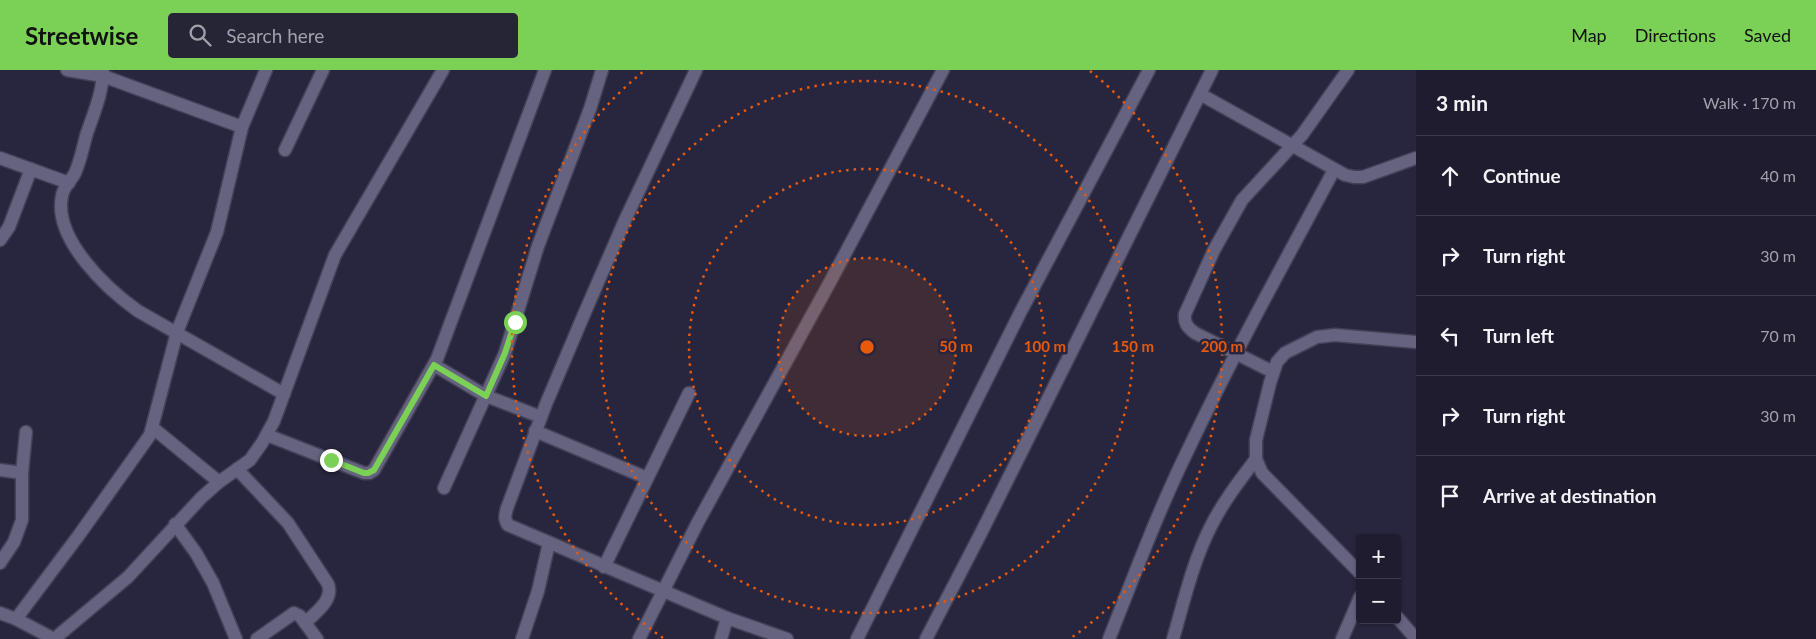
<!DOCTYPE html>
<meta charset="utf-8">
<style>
body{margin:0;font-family:Lato,sans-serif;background:#262536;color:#f1f3f6}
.controls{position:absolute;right:15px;bottom:15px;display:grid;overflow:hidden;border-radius:5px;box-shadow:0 1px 4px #0004}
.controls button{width:45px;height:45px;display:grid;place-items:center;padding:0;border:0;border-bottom:1px solid #3c3a4a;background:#1e1c2e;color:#f1f3f6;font:25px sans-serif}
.stop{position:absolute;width:15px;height:15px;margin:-11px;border:4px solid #7bd155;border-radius:50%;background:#fff}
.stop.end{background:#7bd155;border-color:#fff;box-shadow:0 1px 5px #0008}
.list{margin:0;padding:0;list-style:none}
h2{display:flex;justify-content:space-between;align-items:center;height:65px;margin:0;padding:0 20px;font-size:21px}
h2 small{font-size:16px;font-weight:400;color:#a1a1aa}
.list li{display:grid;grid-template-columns:32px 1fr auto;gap:15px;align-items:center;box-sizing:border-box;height:80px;padding:0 20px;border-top:1px solid #3c3a4a}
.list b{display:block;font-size:19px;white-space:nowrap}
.list em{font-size:16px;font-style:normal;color:#a1a1aa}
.icon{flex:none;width:28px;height:28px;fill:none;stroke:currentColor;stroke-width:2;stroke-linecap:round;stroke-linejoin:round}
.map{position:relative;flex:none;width:1416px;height:569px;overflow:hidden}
header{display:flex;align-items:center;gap:30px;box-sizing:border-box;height:70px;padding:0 25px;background:#7bd155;color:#111}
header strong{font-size:24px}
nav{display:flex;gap:28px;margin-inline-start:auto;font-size:18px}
.search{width:350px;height:45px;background:#262536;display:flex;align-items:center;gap:12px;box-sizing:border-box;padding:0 18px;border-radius:5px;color:#a1a1aa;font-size:19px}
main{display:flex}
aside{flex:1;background:#1e1c2e}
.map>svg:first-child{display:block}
</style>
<header>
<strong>Streetwise</strong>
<div class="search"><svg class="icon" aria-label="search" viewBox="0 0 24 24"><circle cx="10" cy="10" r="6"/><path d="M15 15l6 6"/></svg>Search here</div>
<nav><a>Map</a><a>Directions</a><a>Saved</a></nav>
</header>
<main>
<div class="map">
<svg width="1416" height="569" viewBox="0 0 1416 569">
<rect width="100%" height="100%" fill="#28263e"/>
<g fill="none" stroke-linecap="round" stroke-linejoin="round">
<defs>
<g id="minor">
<polyline points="67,0 103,6 242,57 266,0"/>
<path d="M103 0C103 23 93 45 86 66 83 78 80 92 75 103 71 111 63 117 62 126 53 169 107 219 138 241L284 324"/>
<path d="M696 0 625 150 585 242 546 334 507 438C505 445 504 449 508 455L727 548 787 569"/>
<polyline points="1200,24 1345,105 1354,107 1363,107 1416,88"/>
<polyline points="285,80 323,0"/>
<polyline points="0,88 69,113"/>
<polyline points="0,170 9,157 31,99"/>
<polyline points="434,295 486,326 541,347"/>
<path d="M1273 302 1195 263C1187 257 1184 253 1185 244L1214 180 1242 130 1302 65 1348 0"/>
<polyline points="153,358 219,412"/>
<polyline points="535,361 647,408"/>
<polyline points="267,365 364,403 369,403 374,400 437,289 545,0"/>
<path d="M237 399 288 453 328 514C334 530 316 542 305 553"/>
<polyline points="0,400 22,403"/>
<polyline points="444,418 505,283 538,176 590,39 602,0"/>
<polyline points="175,454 196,483 213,513 236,569"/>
<polyline points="0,493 14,472 22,450 22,403 26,362"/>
<polyline points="604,497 689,323"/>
<polyline points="1360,503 1262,403 1256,389 1256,370 1270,313 1277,292 1285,283 1317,267 1335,265 1416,272"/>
<polyline points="0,543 16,549"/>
<polyline points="1397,547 1416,569"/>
<polyline points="54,569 128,507 201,428 219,412 250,390 262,373 274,351 335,185 443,0"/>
<polyline points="54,569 16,549 79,465 150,365 177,262 217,162 242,57"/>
<polyline points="257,569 294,543 300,546 317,569"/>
<polyline points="522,569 538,521 549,473"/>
<polyline points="639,569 698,452 830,212 943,0"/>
<polyline points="721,569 727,548"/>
<polyline points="857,569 1020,243 1149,0"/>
<polyline points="926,569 981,463 1212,0"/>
<path d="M1109 569C1134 506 1158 441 1188 380 1233 285 1284 193 1334 100"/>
<path d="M1173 569C1184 531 1193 491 1211 456 1223 432 1240 410 1256 389"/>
<polyline points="1342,569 1360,527"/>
</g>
</defs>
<use href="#minor" stroke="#444157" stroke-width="15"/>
<use href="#minor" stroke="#656380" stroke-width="12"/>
</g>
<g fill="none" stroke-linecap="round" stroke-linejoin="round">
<polyline stroke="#7bd155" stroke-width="6" points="331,390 364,403 368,403 374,400 434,295 486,326 505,283 515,252"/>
</g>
<circle cx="867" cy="277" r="89" fill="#e8590c" fill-opacity=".12"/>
<g fill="none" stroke="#e8590c" stroke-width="2.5" stroke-dasharray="2.5 5">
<circle cx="867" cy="277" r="89"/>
<circle cx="867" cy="277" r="178"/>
<circle cx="867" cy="277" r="266"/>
<path d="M663 568A355 355 0 0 1 644 1M1090 1A355 355 0 0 1 1071 568"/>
</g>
<circle cx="867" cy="277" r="8" fill="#e8590c" stroke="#28263e" stroke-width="2.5"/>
<g font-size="15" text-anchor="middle" font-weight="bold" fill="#e8590c" stroke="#28263e" stroke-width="5" stroke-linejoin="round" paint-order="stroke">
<text x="956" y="282">50 m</text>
<text x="1045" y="282">100 m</text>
<text x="1133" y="282">150 m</text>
<text x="1222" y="282">200 m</text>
</g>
</svg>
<div class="controls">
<button>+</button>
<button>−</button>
</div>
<div class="stop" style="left:515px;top:252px"></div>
<div class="stop end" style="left:331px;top:390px"></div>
</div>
<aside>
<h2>3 min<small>Walk · 170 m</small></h2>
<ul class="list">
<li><svg class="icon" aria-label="ahead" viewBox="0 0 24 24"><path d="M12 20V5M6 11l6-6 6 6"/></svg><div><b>Continue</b></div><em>40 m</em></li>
<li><svg class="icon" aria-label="right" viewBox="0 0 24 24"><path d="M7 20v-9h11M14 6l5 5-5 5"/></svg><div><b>Turn right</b></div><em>30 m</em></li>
<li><svg class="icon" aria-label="left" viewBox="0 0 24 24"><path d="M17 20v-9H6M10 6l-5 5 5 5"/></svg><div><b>Turn left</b></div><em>70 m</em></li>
<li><svg class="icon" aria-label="right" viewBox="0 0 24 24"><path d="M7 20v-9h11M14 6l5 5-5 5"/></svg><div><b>Turn right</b></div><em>30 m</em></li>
<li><svg class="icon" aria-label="arrive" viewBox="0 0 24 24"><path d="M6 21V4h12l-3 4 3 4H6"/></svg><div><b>Arrive at destination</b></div></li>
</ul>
</aside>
</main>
